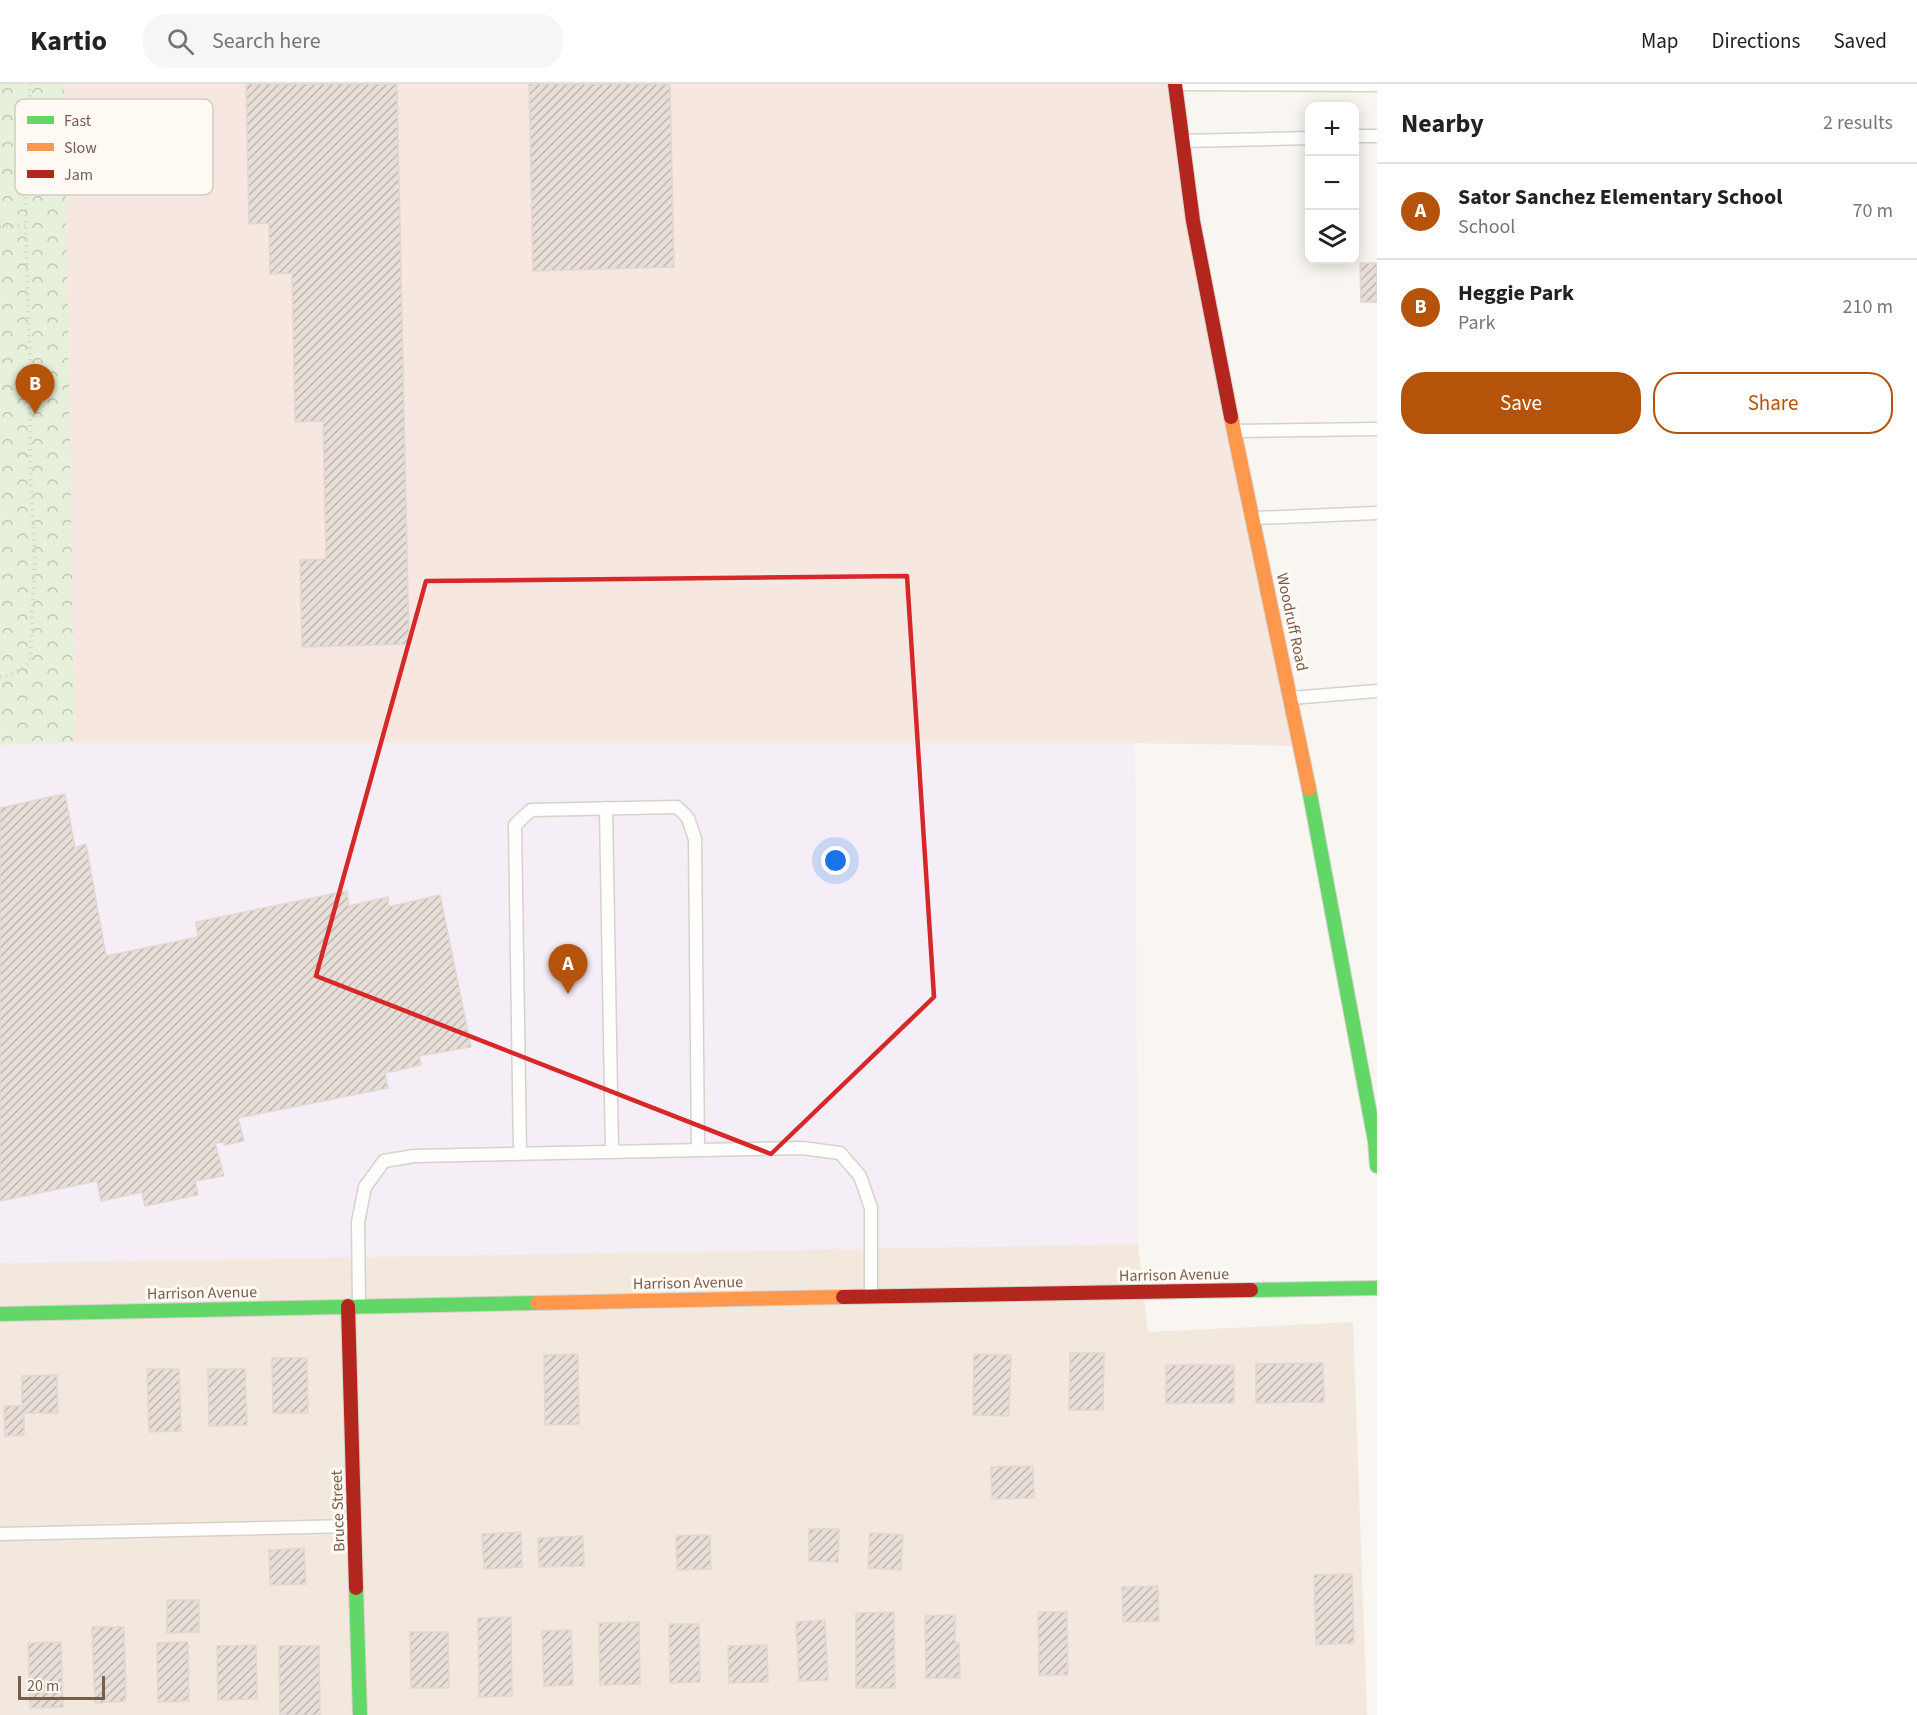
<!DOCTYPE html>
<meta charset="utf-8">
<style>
body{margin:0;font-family:"Source Sans 3",sans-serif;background:#f6f6f6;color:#222}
.controls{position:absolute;right:18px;top:18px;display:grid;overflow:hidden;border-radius:12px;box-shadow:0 3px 15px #0003}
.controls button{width:54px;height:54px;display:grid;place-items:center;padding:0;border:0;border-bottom:2px solid #e0e0e0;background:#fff;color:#222;font:30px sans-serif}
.scale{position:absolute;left:18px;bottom:15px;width:87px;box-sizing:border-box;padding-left:6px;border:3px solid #7a5c4d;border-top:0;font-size:16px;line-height:21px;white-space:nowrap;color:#7a5c4d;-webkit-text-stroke:4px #fffaf3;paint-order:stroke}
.you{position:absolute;left:836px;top:777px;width:21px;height:21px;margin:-15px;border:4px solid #fff;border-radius:50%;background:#1a73e8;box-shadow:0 0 0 9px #1a73e833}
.badge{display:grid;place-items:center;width:39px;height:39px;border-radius:50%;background:#b45309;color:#fff;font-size:20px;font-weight:700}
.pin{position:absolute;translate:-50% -50px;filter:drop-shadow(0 2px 3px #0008)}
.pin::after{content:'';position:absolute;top:32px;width:21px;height:18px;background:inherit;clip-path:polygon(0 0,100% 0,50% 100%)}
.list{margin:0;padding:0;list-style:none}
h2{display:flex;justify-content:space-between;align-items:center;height:78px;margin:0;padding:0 24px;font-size:26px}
h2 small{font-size:20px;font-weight:400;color:#767676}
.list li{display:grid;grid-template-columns:39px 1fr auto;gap:18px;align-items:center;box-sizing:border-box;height:96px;padding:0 24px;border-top:2px solid #e0e0e0}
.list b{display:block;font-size:22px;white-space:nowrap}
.list p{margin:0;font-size:20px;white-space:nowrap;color:#767676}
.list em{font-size:20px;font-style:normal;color:#767676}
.actions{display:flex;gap:12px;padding:18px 24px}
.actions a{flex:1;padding:14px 0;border:2px solid #b45309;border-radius:24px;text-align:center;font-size:21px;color:#b45309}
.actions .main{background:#b45309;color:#fff}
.icon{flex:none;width:33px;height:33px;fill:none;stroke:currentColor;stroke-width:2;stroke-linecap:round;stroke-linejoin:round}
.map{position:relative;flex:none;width:1377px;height:1631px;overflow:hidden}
header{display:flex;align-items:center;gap:36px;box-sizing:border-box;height:84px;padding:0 30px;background:#fff;border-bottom:2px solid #e0e0e0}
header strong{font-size:28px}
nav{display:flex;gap:33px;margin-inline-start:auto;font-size:21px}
.search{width:420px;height:54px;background:#f6f6f6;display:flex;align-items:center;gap:15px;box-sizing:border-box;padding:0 21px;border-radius:24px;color:#767676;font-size:22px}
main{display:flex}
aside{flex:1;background:#fff}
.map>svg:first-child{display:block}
</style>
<header>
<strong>Kartio</strong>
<div class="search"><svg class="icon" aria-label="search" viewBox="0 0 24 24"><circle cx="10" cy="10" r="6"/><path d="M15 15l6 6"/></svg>Search here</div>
<nav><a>Map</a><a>Directions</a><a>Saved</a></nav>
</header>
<main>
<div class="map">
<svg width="1377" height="1631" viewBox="0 0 1377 1631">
<defs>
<pattern id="park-crowns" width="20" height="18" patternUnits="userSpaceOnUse" patternTransform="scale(1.5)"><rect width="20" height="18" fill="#e7f0db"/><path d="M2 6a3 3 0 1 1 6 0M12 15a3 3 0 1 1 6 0" fill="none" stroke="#c0c6b4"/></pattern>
<pattern id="building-hatch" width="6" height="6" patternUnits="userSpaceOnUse" patternTransform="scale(1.5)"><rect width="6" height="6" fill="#e6ded7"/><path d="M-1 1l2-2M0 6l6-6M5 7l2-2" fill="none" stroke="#bfb7b1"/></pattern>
</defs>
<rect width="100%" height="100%" fill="#f9f5f0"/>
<polygon fill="#f2e8de" points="1138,1160 1148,1248 1353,1238 1367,1631 0,1631 0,1179"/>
<polygon fill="#f6e8e1" points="64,0 1169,0 1293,662 1135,659 75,659"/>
<polygon fill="#f6eef6" points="75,659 1135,659 1138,1160 0,1179 0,661"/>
<polygon fill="url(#park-crowns)" points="0,0 64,0 75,659 0,661"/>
<g fill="url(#building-hatch)" stroke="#e2d8d2" stroke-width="1.5">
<polygon points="246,0 397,0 409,560 302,563 300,476 326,475 323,337 295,338 292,189 270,190 269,139 249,140"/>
<polygon points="529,0 670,0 674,183 533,187"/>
<polygon points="1360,179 1377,179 1377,218 1361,218"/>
<polygon points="65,710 75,764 86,760 106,872 198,853 196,838 347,807 349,822 388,813 388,823 440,811 471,963 419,972 421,981 385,989 388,1004 238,1034 244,1057 224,1061 224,1058 215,1059 224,1092 195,1097 198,1111 145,1122 142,1108 101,1117 97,1097 0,1117 0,724"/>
<polygon points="1070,1269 1104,1269 1103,1326 1069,1326"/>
<polygon points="578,1270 579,1340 545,1341 544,1271"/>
<polygon points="974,1270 1011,1271 1009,1332 973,1331"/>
<polygon points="272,1274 307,1274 308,1329 273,1329"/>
<polygon points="1323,1279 1324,1318 1256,1319 1256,1280"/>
<rect x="1166" y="1281" width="68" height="38"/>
<polygon points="147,1285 179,1285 181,1347 149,1348"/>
<polygon points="208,1285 245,1285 247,1341 209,1342"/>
<polygon points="57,1291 58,1329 24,1329 24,1351 5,1352 4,1322 22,1322 22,1292"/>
<polygon points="1033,1382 1034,1414 992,1415 991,1383"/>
<polygon points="809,1445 839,1445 838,1478 809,1477"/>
<polygon points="521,1448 522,1483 484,1485 482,1450"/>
<polygon points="870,1449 903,1451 901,1486 868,1484"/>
<polygon points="710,1451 711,1485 677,1486 676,1452"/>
<polygon points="583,1452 584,1482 539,1483 538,1454"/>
<polygon points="304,1464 306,1500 270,1501 269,1466"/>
<polygon points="1352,1490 1354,1559 1316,1561 1314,1491"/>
<polygon points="1158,1502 1159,1537 1123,1538 1122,1503"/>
<polygon points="167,1516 199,1516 199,1548 167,1549"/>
<polygon points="894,1528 895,1604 856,1604 856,1529"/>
<polygon points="1038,1528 1067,1528 1068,1591 1039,1591"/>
<polygon points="955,1531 955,1559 959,1559 960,1594 926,1594 925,1532"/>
<polygon points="511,1533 512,1612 479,1613 478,1534"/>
<polygon points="825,1536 828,1596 799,1597 796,1538"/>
<polygon points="639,1538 640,1600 600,1601 599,1539"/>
<polygon points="669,1540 699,1540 700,1598 670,1599"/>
<polygon points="92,1543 124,1543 126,1617 95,1619"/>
<polygon points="571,1546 573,1601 544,1602 542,1547"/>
<polygon points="410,1548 448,1548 449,1604 411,1604"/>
<polygon points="61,1558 63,1623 30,1624 28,1559"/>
<polygon points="188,1558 189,1617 158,1618 157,1559"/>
<polygon points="256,1561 257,1615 218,1616 217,1562"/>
<polygon points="767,1561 768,1598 729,1599 728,1562"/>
<polygon points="279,1562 319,1562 320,1631 280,1631"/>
</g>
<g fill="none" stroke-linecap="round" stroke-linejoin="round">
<defs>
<g id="lane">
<polyline points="1177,0 1377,1"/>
<polyline points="1354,52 1377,52"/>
<polyline points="1182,57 1310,54"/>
<polyline points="1235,347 1377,345"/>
<polyline points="1255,434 1377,429"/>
<polyline points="1291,614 1377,607"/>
<polyline points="606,724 612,1068"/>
<polyline points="520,1069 515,741 531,726 677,723 688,734 695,755 698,1066"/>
<polyline points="359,1221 358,1138 365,1103 384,1077 414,1072 802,1064 840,1069 860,1092 871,1124 871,1211"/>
<polyline points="0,1450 353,1442"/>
</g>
<g id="fast">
<polyline points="1309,705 1375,1057 1377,1082"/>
<polyline points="1251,1206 1377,1204"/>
<polyline points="0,1230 537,1219"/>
<polyline points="356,1504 360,1631"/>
</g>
<g id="slow">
<polyline points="1231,333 1309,705"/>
<polyline points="537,1219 843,1213"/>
</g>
<g id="jam">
<polyline points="1175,0 1193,137 1231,333"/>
<polyline points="843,1213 1251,1206"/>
<polyline points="348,1222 356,1504"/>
</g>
</defs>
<use href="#lane" stroke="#d7d1cb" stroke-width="15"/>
<use href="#fast" stroke="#d9d2cb" stroke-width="16"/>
<use href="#slow" stroke="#d9d2cb" stroke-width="16"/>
<use href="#jam" stroke="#d9d2cb" stroke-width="16"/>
<g stroke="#dcd5d0" stroke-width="4" stroke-dasharray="1.5 4.5" stroke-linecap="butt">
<polyline points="0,143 25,142"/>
<polyline points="0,593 11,591 30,578 35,474 30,381 30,276 25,124 30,0"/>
</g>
<use href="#lane" stroke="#fefefd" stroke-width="12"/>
<use href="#fast" stroke="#63d668" stroke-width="14"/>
<use href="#slow" stroke="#ff974d" stroke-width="14"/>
<use href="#jam" stroke="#b3261e" stroke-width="14"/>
</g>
<path fill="none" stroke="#d62828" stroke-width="4.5" stroke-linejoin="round" d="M907 492 934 913 771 1070 316 892 426 497Z"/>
<g text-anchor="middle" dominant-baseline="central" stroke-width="6" stroke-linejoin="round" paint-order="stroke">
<g font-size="16" fill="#7a5c4d" stroke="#fffaf3">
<text transform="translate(1292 538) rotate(78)">Woodruff Road</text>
<text transform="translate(1174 1191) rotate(-1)">Harrison Avenue</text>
<text transform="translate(688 1199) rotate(-1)">Harrison Avenue</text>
<text transform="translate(202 1209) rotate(-1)">Harrison Avenue</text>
<text transform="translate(338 1427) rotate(-92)">Bruce Street</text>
</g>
</g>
<rect x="15" y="15" width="198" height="96" rx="9" fill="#fffaf3" stroke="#d7cbc1" stroke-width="1.5"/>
<rect x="27" y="32" width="27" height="8" fill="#63d668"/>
<rect x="27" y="59" width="27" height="8" fill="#ff974d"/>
<rect x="27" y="86" width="27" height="8" fill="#b3261e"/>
<g font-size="16" fill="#7a5c4d">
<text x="64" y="42">Fast</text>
<text x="64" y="69">Slow</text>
<text x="64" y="96">Jam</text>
</g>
</svg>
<div class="controls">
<button>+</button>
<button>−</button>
<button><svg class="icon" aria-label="layers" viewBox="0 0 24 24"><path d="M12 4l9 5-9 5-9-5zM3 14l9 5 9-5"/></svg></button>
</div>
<div class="scale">20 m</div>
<div class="you"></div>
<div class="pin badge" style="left:568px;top:910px">A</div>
<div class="pin badge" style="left:35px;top:330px">B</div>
</div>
<aside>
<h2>Nearby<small>2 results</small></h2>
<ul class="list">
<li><span class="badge">A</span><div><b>Sator Sanchez Elementary School</b><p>School</p></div><em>70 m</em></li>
<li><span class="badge">B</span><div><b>Heggie Park</b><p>Park</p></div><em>210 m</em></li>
</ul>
<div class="actions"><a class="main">Save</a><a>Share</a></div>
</aside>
</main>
